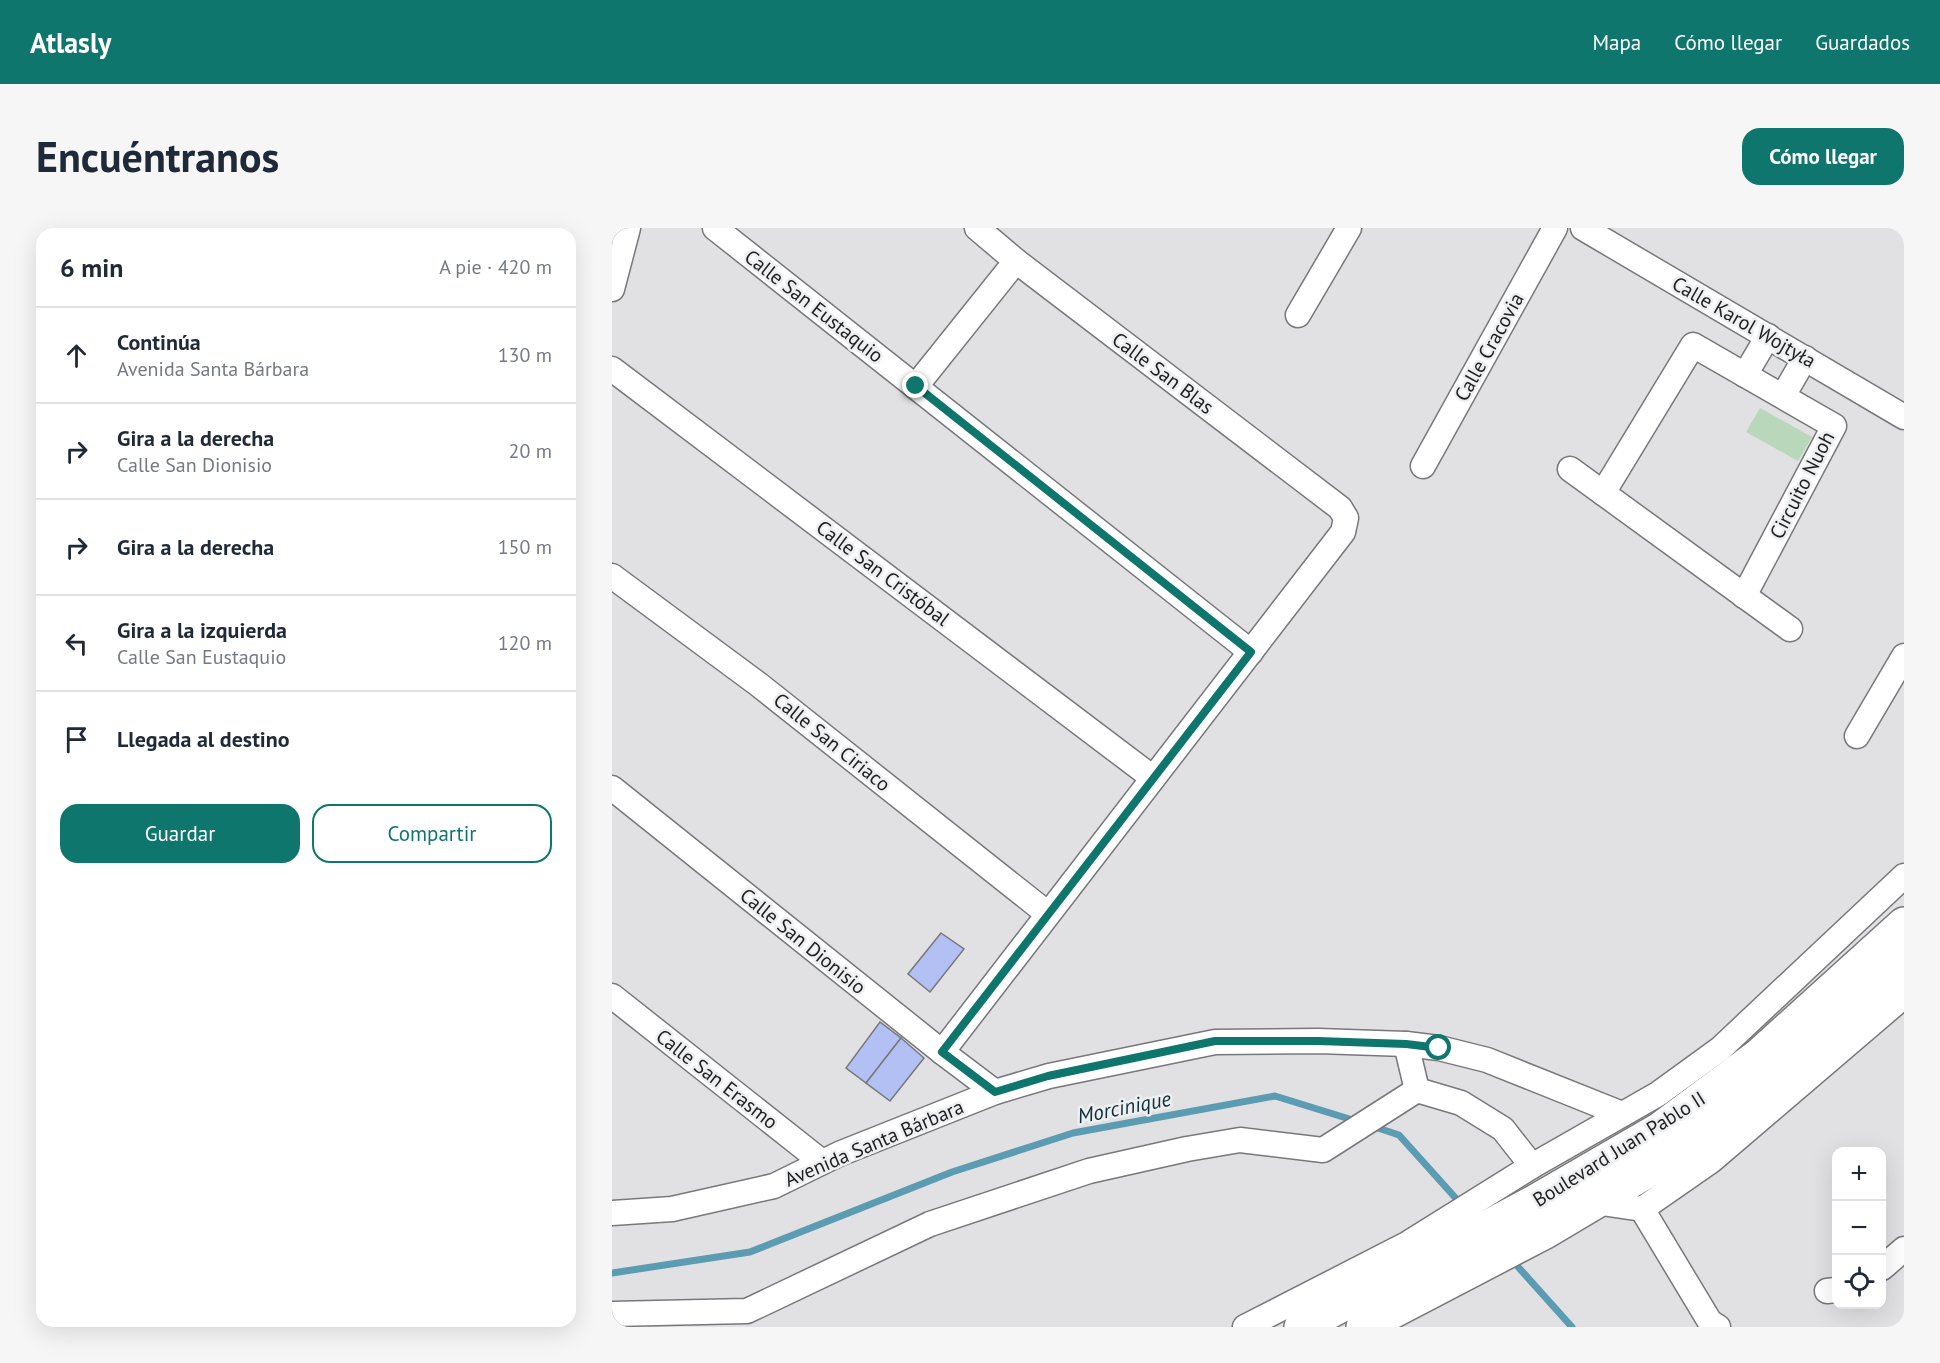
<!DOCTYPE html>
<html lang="es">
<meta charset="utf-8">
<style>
body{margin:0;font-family:"PT Sans",sans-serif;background:#f6f6f7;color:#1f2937}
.controls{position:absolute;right:18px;bottom:18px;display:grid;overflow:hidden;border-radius:12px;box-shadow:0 6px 24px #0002}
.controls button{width:54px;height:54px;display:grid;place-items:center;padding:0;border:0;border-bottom:2px solid #e0e1e3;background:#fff;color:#1f2937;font:30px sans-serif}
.stop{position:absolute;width:18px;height:18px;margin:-14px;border:4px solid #0f766e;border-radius:50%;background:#fff}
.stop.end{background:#0f766e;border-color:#fff;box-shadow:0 2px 6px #0008}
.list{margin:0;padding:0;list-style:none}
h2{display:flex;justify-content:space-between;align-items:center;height:78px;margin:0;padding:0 24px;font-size:26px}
h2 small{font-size:20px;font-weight:400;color:#747a83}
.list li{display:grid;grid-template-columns:39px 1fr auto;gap:18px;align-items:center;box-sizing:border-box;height:96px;padding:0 24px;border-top:2px solid #e0e1e3}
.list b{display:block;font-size:22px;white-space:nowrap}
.list p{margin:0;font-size:20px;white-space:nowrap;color:#747a83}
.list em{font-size:20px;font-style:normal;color:#747a83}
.actions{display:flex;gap:12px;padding:18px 24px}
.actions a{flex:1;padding:14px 0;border:2px solid #0f766e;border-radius:18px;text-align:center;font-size:21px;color:#0f766e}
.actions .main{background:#0f766e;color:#fff}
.icon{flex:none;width:33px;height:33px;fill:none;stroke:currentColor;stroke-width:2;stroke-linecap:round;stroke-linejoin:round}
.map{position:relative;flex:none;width:1292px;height:1099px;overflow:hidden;border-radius:18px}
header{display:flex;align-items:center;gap:36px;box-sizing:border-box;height:84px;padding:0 30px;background:#0f766e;color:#fff}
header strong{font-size:28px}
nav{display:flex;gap:33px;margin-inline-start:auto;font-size:21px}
.intro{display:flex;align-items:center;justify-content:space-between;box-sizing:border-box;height:144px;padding:0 36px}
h1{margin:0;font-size:42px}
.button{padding:15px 27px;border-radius:18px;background:#0f766e;color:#fff;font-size:21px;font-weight:700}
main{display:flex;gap:36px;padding:0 36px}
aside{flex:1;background:#fff;border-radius:18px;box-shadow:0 6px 24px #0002}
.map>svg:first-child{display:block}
</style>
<header>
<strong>Atlasly</strong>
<nav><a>Mapa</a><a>Cómo llegar</a><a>Guardados</a></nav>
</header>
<div class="intro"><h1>Encuéntranos</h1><a class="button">Cómo llegar</a></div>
<main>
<aside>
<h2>6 min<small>A pie · 420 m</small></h2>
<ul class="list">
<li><svg class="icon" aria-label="ahead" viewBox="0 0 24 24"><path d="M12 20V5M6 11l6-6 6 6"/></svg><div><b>Continúa</b><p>Avenida Santa Bárbara</p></div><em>130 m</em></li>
<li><svg class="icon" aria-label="right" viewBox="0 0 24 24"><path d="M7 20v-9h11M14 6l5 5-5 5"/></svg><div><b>Gira a la derecha</b><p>Calle San Dionisio</p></div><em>20 m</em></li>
<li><svg class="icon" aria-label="right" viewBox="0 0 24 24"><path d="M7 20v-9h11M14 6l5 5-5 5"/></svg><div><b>Gira a la derecha</b></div><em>150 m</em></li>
<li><svg class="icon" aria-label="left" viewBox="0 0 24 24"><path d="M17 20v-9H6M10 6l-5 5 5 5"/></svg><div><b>Gira a la izquierda</b><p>Calle San Eustaquio</p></div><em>120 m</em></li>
<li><svg class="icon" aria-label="arrive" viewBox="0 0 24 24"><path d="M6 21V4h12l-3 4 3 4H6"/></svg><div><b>Llegada al destino</b></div></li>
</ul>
<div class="actions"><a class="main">Guardar</a><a>Compartir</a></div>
</aside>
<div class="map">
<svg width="1292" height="1099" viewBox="0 0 1292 1099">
<rect width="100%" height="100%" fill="#e1e1e4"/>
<polygon fill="#b9d7ba" points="1148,180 1200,209 1186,233 1134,204"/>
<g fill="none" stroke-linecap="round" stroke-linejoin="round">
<g stroke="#5b9cb3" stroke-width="7">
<polyline points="760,898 787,907 849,976"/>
<polyline points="899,1031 960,1099"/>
<polyline points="0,1045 138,1024 340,944 461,905 663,868 744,893"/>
</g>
</g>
<g fill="#b3c0f4" stroke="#77787a" stroke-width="1.5">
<polygon points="329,705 352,721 318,764 296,746"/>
<polygon points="268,794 289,810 254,855 234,840"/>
<polygon points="289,810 312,830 278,873 254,855"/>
</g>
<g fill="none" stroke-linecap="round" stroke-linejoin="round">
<defs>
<g id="street">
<polyline points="103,0 639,424"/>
<polyline points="971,0 1292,189"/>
<polyline points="0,61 16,0"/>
<polyline points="686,87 737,0"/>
<polyline points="0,141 541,550"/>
<polyline points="1133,147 1156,108"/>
<polyline points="304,158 404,33"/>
<polyline points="1171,168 1193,130"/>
<polyline points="811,238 943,0"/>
<polyline points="958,241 1178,401"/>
<polyline points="991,265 1081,117 1222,198 1132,368"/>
<polyline points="0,348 146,456 436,686"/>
<polyline points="1245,508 1292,428"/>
<polyline points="0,560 330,824 383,864"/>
<polyline points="0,768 210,934"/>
<polyline points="794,816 805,862"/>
<polyline points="330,824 731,304 734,290 728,280 404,33 365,0"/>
<polyline points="983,974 1030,981 1099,933 1292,768"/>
<polyline points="1030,981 1098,1094 1106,1099"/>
<polyline points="0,985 60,981 162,958 227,926 383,864 437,848 603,814 706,813 794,816 827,820 875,832 1010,886"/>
<polyline points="1270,1040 1292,1021"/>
<polyline points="1215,1063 1224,1062"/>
<polyline points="0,1086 135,1083 318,996 477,943 575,921 628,912 711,922 805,862 849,875 891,901 920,938"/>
<polyline points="633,1099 795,1016 920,938 1046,866 1108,821 1292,648"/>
</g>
<g id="secondary">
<polyline points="689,1099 922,974 1048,901 1146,828 1292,696"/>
<polyline points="751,1099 933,1004 1049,935 1111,893 1292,734"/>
</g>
</defs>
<use href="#street" stroke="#78787b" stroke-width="27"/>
<use href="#secondary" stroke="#78787b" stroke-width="36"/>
<use href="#street" stroke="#fff" stroke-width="24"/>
<use href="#secondary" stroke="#fff" stroke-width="33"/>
</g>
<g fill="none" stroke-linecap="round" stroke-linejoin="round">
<polyline stroke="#0f766e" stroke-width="8" points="304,158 639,424 330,824 383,864 436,848 603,813 706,813 794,816 827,820"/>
</g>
<g text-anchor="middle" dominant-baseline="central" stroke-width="5" stroke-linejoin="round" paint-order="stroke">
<g font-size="20" fill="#1e1e1f" stroke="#eeeff1">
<text transform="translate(202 78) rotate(38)">Calle San Eustaquio</text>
<text transform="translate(1132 94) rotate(30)">Calle Karol Wojtyła</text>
<text transform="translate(877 119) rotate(-61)">Calle Cracovia</text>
<text transform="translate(551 145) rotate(37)">Calle San Blas</text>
<text transform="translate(1190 257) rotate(-63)">Circuito Nuoh</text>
<text transform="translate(271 345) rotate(37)">Calle San Cristóbal</text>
<text transform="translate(220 514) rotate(39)">Calle San Ciriaco</text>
<text transform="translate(191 713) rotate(39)">Calle San Dionisio</text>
<text transform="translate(105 851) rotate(38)">Calle San Erasmo</text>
<text transform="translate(262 915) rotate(-23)">Avenida Santa Bárbara</text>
<text transform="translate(1007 921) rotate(-32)">Boulevard Juan Pablo II</text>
</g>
<g font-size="21" font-style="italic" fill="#0f2f3a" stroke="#eeeff1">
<text transform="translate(512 879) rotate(-11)">Morcinique</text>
</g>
</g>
</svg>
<div class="controls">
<button>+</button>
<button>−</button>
<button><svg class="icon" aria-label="locate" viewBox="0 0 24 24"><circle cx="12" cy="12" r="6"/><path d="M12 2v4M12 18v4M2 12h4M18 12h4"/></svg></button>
</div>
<div class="stop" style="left:827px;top:820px"></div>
<div class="stop end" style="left:304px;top:158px"></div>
</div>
</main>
